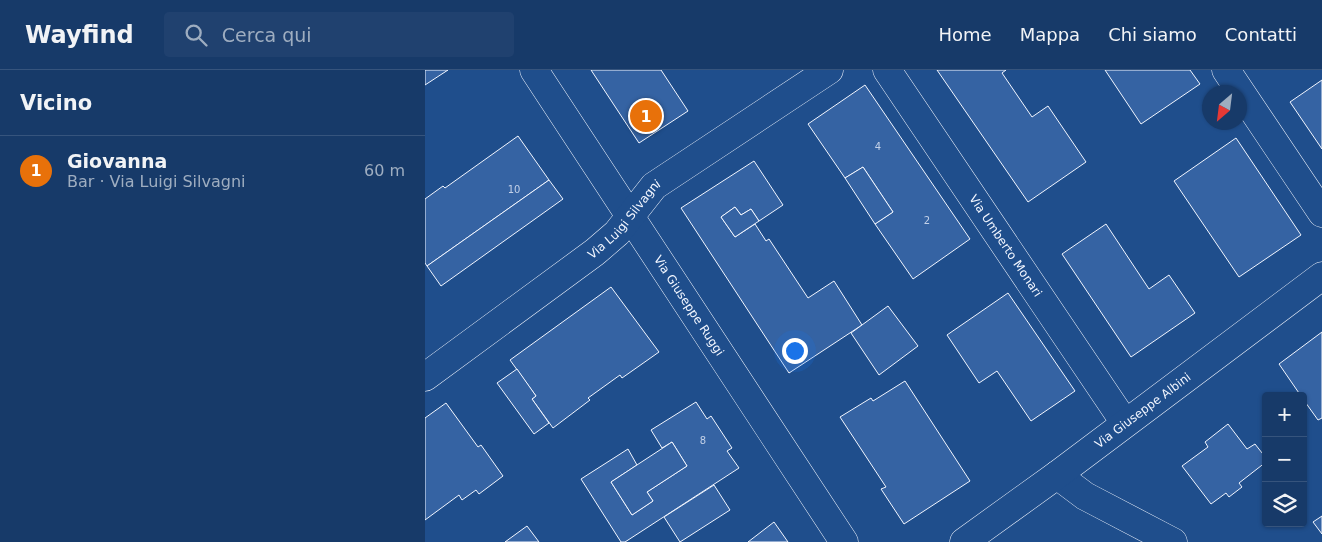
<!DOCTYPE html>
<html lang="it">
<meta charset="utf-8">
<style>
body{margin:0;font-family:"DejaVu Sans",sans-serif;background:#20416f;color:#f1f3f6}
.controls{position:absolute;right:15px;bottom:15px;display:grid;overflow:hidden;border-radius:5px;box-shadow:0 1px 4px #0004}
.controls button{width:45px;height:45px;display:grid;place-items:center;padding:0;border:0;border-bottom:1px solid #36547d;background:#173a69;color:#f1f3f6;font:25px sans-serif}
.compass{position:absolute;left:777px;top:15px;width:45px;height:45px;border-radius:50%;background:#173a69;box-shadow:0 1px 4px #0004;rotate:208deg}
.you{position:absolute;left:369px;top:280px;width:18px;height:18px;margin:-12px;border:4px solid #fff;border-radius:50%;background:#1a73e8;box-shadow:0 0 0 8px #1a73e833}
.badge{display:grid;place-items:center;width:32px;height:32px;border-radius:50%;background:#ffb74d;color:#fff;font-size:16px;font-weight:700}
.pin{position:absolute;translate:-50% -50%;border:2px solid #fff;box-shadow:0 1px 5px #0006}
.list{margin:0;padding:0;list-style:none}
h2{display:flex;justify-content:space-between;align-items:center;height:65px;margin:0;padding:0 20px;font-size:21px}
h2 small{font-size:16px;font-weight:400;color:#9eadc0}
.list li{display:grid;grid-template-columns:32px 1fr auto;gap:15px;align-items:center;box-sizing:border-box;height:70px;padding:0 20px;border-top:1px solid #36547d}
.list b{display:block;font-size:19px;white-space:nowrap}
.list p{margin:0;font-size:16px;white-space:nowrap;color:#9eadc0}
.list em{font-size:16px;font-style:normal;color:#9eadc0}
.icon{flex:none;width:28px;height:28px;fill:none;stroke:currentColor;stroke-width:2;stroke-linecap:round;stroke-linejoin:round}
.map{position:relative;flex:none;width:897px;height:472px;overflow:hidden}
header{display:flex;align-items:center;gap:30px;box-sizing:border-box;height:70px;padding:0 25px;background:#173a69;border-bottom:1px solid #36547d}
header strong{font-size:24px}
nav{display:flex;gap:28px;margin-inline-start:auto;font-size:18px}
.search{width:350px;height:45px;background:#20416f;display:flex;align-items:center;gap:12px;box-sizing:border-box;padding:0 18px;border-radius:5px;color:#9eadc0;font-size:19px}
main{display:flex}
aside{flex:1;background:#173a69}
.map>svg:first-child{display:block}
</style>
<header>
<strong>Wayfind</strong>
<div class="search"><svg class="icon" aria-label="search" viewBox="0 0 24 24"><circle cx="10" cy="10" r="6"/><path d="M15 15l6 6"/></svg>Cerca qui</div>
<nav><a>Home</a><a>Mappa</a><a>Chi siamo</a><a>Contatti</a></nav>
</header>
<main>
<aside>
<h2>Vicino<small></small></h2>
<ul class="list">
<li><span class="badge" style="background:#e8710a">1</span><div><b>Giovanna</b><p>Bar · Via Luigi Silvagni</p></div><em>60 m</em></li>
</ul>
</aside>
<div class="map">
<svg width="897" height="472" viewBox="0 0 897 472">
<rect width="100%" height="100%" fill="#1f4e8c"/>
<g fill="#3563a3" stroke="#f2f6ff">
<polygon points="0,0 23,0 0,15"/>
<polygon points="166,0 236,0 263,41 214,73"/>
<polygon points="512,0 581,0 577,3 607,47 623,36 661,92 603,132"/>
<polygon points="680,0 765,0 775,14 716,54"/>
<polygon points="897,10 897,79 865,32"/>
<polygon points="440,15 545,169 488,209 450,154 468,142 438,97 420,108 383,54"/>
<polygon points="93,66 124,110 2,196 0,193 0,129 18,116 20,118"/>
<polygon points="811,68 876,165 814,207 749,111"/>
<polygon points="329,91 358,135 334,151 326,139 316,145 310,137 296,147 310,167 330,154 341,171 344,169 383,228 409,211 437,255 364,303 256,138"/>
<polygon points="438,97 468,142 450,154 420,108"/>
<polygon points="124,110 138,129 16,216 2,196"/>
<polygon points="310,137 316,145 326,139 334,151 310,167 296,147"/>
<polygon points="681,154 724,219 744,205 770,243 706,287 637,184"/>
<polygon points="186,217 234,282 197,308 195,305 163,328 165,330 128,358 107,329 111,326 85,290"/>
<polygon points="583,223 650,321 606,351 572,301 554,313 522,265"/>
<polygon points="463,236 493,276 454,305 426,263"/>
<polygon points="897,262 897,348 893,350 878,329 878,326 876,326 854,294"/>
<polygon points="92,299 111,326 107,329 124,353 109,364 72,313"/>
<polygon points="480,311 545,411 479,454 456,419 461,417 415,347 446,328 448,331"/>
<polygon points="271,332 282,349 286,346 307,378 302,381 314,398 200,472 196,472 156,409 203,379 212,395 186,412 207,445 228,431 222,422 262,396 247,372 237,378 226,360"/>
<polygon points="21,333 53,377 56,375 78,406 54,424 51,420 37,430 34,425 0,450 0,348"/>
<polygon points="803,354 822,379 830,374 841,388 841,392 814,413 817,417 804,427 801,423 786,434 757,396 783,377 780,372"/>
<polygon points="247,372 262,396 222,422 228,431 207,445 186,412"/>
<polygon points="289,415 305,440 255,472 239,447"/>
<polygon points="897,446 897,464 888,452"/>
<polygon points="349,452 363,472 323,472"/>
<polygon points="102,456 114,472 80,472"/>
</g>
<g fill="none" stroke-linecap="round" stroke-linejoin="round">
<defs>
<g id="minor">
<path id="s1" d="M109 0 419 472"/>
<path id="s2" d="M462 0 700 353"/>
<polyline points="801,0 897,143"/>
<path id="s3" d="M0 307 170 182 192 163 229 116 404 0"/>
<polyline points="632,405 660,426 748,472"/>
<path id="s4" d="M539 472 632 405 897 206"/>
</g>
</defs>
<use href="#minor" stroke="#f2f6ff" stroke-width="29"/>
<use href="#minor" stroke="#1f4e8c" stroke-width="28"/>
</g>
<g text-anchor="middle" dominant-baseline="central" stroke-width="4" stroke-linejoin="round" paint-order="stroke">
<g font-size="10" fill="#c3d1e8">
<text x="453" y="76">4</text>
<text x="89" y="119">10</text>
<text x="502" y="150">2</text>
<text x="278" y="370">8</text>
</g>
<g font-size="12" fill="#f2f6ff" stroke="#1f4e8c">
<text stroke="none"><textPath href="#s3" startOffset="255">Via Luigi Silvagni</textPath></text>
<text stroke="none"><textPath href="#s2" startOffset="212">Via Umberto Monari</textPath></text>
<text stroke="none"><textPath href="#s1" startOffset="282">Via Giuseppe Ruggi</textPath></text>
<text stroke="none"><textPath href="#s4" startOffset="222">Via Giuseppe Albini</textPath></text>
</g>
</g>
</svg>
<div class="controls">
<button>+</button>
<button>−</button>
<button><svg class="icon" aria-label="layers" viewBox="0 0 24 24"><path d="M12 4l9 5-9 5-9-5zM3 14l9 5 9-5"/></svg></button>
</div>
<svg class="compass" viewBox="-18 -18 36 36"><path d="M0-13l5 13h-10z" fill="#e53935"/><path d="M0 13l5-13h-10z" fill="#9eadc0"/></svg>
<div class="you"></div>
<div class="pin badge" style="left:221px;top:46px;background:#e8710a">1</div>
</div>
</main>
